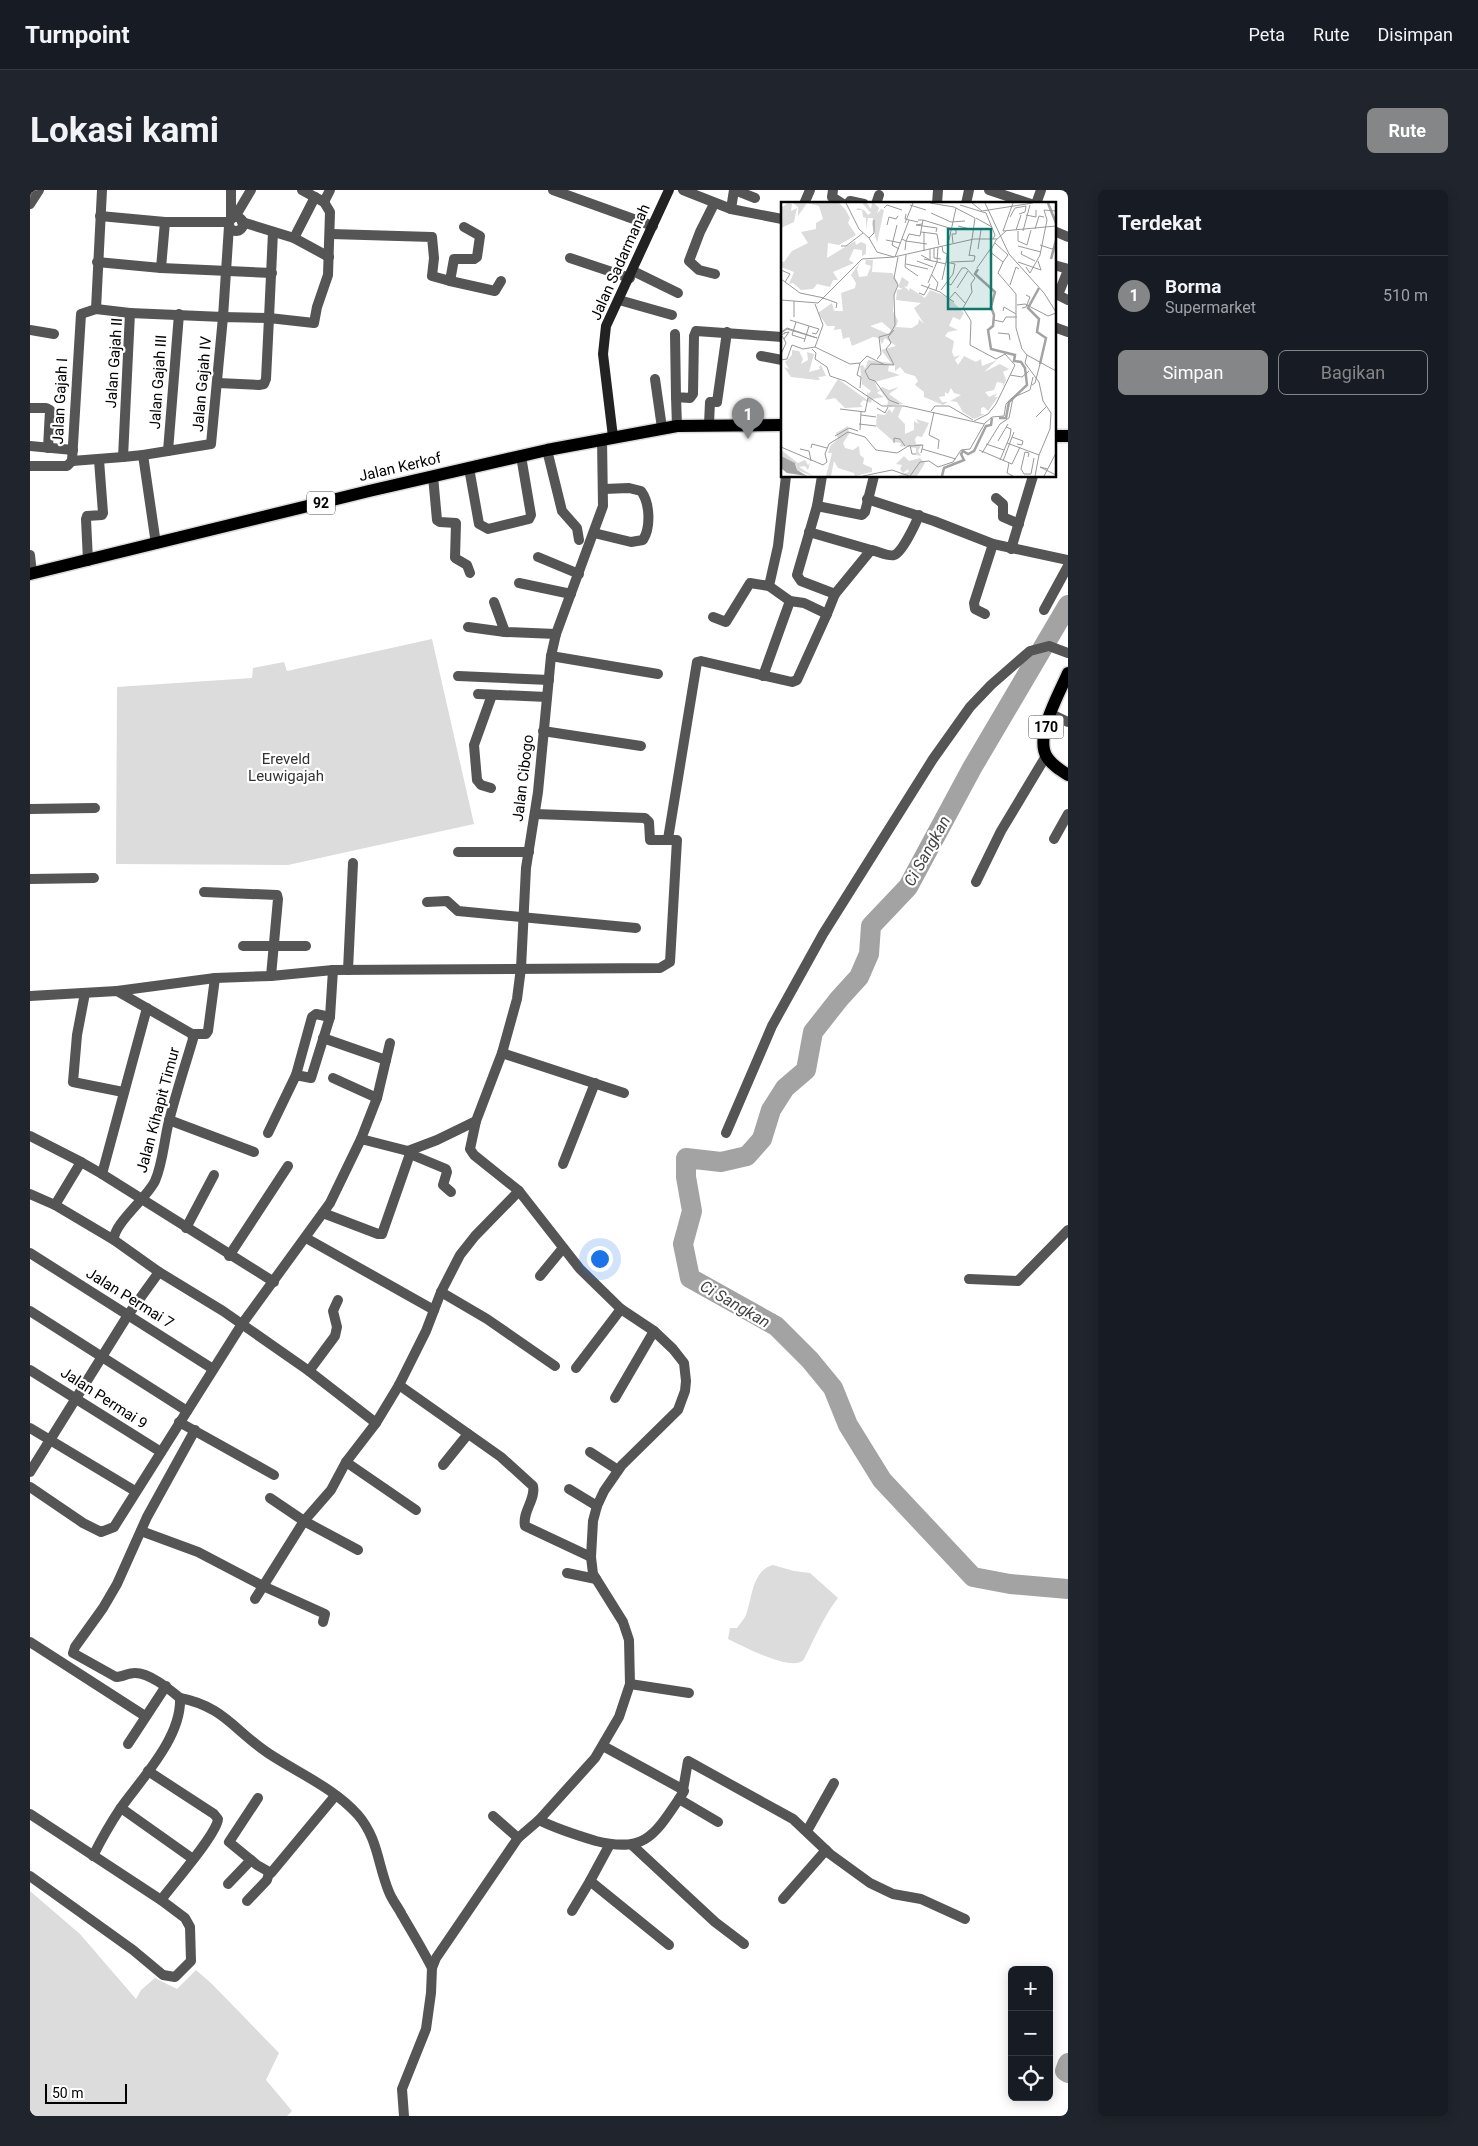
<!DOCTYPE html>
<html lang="id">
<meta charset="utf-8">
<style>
body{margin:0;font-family:Roboto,sans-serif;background:#20242c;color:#f1f3f6}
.controls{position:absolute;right:15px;bottom:15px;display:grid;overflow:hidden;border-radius:8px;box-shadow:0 2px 12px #0003}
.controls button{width:45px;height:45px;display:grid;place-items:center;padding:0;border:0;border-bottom:1px solid #363941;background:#171b24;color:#f1f3f6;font:25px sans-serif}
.scale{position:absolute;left:15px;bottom:12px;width:82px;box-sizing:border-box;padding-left:5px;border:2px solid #000;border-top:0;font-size:14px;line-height:18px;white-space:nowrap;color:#000;-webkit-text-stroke:4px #fff;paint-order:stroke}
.you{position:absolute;left:569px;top:1068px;width:18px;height:18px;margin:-12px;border:4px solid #fff;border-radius:50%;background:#1a73e8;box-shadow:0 0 0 8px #1a73e833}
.badge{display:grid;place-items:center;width:32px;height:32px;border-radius:50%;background:#858687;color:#fff;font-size:16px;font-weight:700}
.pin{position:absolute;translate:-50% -41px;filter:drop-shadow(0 1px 2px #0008)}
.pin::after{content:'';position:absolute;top:26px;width:18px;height:15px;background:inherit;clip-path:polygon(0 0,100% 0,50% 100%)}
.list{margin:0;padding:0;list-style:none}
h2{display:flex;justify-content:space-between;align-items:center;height:65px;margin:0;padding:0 20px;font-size:21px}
h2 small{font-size:16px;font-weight:400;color:#9ea1a6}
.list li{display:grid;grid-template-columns:32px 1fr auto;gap:15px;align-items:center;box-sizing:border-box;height:80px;padding:0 20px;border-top:1px solid #363941}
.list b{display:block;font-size:19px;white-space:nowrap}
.list p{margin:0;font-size:16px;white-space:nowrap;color:#9ea1a6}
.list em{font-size:16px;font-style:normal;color:#9ea1a6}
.actions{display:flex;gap:10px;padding:15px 20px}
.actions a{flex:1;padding:11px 0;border:1px solid #858687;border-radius:8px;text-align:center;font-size:18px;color:#858687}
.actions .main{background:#858687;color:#fff}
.icon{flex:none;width:28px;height:28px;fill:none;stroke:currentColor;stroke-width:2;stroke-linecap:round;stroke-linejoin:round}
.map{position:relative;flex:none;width:1038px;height:1926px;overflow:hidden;border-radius:8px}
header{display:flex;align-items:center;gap:30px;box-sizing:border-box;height:70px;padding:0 25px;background:#171b24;border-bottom:1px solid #363941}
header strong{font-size:24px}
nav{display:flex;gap:28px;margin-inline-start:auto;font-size:18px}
.intro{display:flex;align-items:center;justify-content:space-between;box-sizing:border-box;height:120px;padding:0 30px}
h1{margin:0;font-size:35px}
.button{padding:12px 22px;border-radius:8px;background:#858687;color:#fff;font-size:18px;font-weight:700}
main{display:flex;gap:30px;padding:0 30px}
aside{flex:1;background:#171b24;border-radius:8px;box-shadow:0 2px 12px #0003}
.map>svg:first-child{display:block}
</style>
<header>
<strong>Turnpoint</strong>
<nav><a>Peta</a><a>Rute</a><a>Disimpan</a></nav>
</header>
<div class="intro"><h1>Lokasi kami</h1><a class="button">Rute</a></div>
<main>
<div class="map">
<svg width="1038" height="1926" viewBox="0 0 1038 1926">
<rect width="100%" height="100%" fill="#fff"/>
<g fill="#dcdcdc">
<polygon points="402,449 444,634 258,675 86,674 87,497 222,488 223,478 254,472 257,481"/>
<path d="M743 1375 764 1381 780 1383 808 1408C796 1423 788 1441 779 1459 777 1462 776 1466 774 1469 764 1484 711 1455 698 1449L700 1438H707C710 1434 714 1429 716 1425 722 1409 722 1380 743 1375Z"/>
<polygon points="0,1701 50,1744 106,1809 111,1800 125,1788 147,1799 166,1780 182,1794 249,1863 236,1890 262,1921 257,1926 0,1926"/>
</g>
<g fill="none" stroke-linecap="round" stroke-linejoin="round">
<g stroke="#a3a3a3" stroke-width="20">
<polyline points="1038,415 942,578 878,697 841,736 839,764 829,787 809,809 783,842 776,880 755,898 741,920 732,949 717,966 691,972 656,968 656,987 662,1021 653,1054 660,1088 746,1136 780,1170 803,1198 818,1235 852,1290 943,1387 980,1394 1038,1399"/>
<polyline points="1038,1873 1035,1881 1038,1883"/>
</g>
<defs>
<g id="primary">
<polyline points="1024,246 1038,246"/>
<polyline points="0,384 339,301 517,260 647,236 752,235"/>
<path d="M1038 483C1029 504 1004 547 1017 567 1022 575 1030 580 1038 585"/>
</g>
</defs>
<use href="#primary" stroke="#dbdbdb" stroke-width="15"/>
<g stroke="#555" stroke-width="10">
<polyline points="201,0 201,29"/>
<polyline points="523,0 623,36"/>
<polyline points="653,0 701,19 752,29"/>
<polyline points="705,0 725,8"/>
<polyline points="803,0 802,7 813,14"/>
<polyline points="959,0 1001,14"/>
<polyline points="294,12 300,0"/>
<polyline points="0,14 9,0"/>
<polyline points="684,14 670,42 659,71 669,80 685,84"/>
<polyline points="774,14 780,0"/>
<polyline points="818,14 820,11 834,14"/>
<polyline points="846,14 849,5"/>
<polyline points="907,14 908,0"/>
<polyline points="936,14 939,0"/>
<polyline points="1006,14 1011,0"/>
<polyline points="701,19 704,0"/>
<polyline points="70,26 135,32 199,32"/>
<polyline points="205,27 221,0"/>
<circle cx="206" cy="34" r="7"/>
<polyline points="212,32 264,48 299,67"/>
<polyline points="1024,41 1038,47"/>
<polyline points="301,44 402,47 404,68 402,86 420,91 424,69 444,69 447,67 450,46 434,37"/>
<polyline points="264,48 285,7"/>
<polyline points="540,68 600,88"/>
<polyline points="67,72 131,78 242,83"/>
<polyline points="1024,75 1038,79"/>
<polyline points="131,78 135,32"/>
<polyline points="1038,80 1028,105 1038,110"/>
<polyline points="603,81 648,103"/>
<polyline points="420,91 465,101 471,91"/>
<polyline points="589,110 642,125"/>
<polyline points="66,119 72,0"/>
<polyline points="1024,137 1038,142"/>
<polyline points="0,140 24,144"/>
<polyline points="645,144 646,207 660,208 663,204 664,146 666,141 752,147"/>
<polyline points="731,166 752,170"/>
<polyline points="625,189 632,238"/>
<polyline points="188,193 229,195 234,194 236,189 239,128 284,133 287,117 298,85 300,22 294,12 272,0"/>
<polyline points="646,207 647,236"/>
<polyline points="0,218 16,218 20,220 18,258"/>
<polyline points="679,234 680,212 687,212 697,142"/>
<polyline points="0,256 43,260"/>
<polyline points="517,260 532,321 547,338 549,350"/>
<polyline points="138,261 149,124"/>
<polyline points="113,265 181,254 193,127 239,128 243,42"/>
<polyline points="42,271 93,267"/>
<polyline points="0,276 37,276 42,271 51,124 66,119 100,123"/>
<polyline points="439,278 449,334 458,339 499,329 501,325 491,266"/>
<polyline points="403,286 407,330 410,332 426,333 425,368 437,375 440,383"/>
<polyline points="792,286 787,316 832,325 835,322 844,286"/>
<polyline points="966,308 973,314 973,327 989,334"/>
<polyline points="837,309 904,331 963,354 1038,370"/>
<path d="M787 316 767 385 771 391 805 404 841 360C847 361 859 367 864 365 872 363 886 333 889 325"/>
<polyline points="779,342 841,360"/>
<path d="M564 343 601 352 613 350C621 337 620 313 611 301L599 298 574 299"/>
<polyline points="126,354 113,265 93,267 100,123 193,127 199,36"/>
<polyline points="981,359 1003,286"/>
<polyline points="0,365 2,384"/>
<polyline points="508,367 549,384"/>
<polyline points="58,371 56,329 57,326 72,325 73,323 69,270"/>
<polyline points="489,393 541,404"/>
<polyline points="464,412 475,442 526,444"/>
<polyline points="1014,420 1038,376"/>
<polyline points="797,424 805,404"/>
<polyline points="955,424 945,419 944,413 963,354"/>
<polyline points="683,427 696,432 720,393 739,396"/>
<polyline points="438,437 475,442"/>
<polyline points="521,466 628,484"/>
<polyline points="428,486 519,490"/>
<polyline points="733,486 760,411 739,396 748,356 756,286"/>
<polyline points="448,504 517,507"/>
<polyline points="1021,524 1038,532"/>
<polyline points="513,541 611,556"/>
<polyline points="461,598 451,595 447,590 444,555 462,505"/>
<polyline points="0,619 65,618"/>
<polyline points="638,649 667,472 671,471 762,492 767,490 797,424 774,413 760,411"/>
<polyline points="1024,649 1038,624"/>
<polyline points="428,662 499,662"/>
<polyline points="0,689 64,688"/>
<polyline points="946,692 971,641 1016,566"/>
<polyline points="174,702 247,705 248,709 241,786"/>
<polyline points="397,712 417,711 428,721 606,738"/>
<polyline points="213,756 276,756"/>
<polyline points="318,780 323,673"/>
<polyline points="87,801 185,788 241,786 303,780 630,778 640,772 647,650 620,650 619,632 615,628 505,624"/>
<polyline points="55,803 47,845 43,892 93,902"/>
<path d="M0 806 87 801 162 844 163 849C155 876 146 903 139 931 134 950 133 973 125 991 117 1008 83 1034 84 1050L129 1082 193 1121 279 1181 346 1233"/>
<polyline points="117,818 72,984 244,1092"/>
<polyline points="162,844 176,844 178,841 185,788"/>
<polyline points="293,848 356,870"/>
<polyline points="472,863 594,903"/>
<polyline points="266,885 282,827 286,824 300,827"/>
<polyline points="303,888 347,908"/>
<polyline points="139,930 224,962"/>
<polyline points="238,943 266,885 281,888 300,827 303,780"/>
<polyline points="696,943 742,836 793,744 903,569 940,517 961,495 1000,461 1019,456 1038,463"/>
<polyline points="0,946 51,972 72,984"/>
<polyline points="331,949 347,908 360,853"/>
<polyline points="380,964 416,979 417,982 413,995 421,1002"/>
<polyline points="533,974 565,893"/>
<polyline points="0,1004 25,1015 84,1050"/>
<polyline points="25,1015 51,972"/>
<polyline points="293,1023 348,1044 352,1044 380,964 378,961"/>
<polyline points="156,1038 184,985"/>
<polyline points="276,1048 404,1120"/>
<polyline points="0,1063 183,1179"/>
<polyline points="199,1066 258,976"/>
<polyline points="510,1086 533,1058"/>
<polyline points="939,1089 988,1091 1038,1040"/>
<polyline points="411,1102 457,1129 525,1176"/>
<polyline points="0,1121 157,1221"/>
<polyline points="546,1178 591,1119"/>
<polyline points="0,1180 131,1262"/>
<polyline points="279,1181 305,1146 307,1137 303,1121 308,1110"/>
<path d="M369 1195 471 1267 503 1296C506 1309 492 1322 495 1336L561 1367"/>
<polyline points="585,1208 624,1141"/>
<polyline points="149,1232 244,1285"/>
<polyline points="0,1238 105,1301"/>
<polyline points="560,1262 588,1280"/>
<polyline points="316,1272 386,1320"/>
<polyline points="413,1275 438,1244"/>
<polyline points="0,1282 98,1125 129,1082"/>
<polyline points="0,1297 53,1333 71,1342 84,1337 212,1134 300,1013 331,949 378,961 407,950 446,931"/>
<polyline points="539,1299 567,1316"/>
<polyline points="240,1308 274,1331 328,1360"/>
<polyline points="111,1341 168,1362 233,1396 295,1424 293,1432"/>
<polyline points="537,1383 566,1389"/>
<polyline points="225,1409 274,1331 301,1300 316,1272 346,1233 369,1195 396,1141 411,1102 430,1065 445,1046 489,1001"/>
<polyline points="0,1452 115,1526"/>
<polyline points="600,1494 659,1503"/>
<path d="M150 1508C139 1499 120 1483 105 1483 98 1483 92 1487 86 1487L43 1463 45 1457 73 1418 87 1394 117 1327 165 1240"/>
<polyline points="98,1554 136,1496"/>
<polyline points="573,1556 652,1599 654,1601 649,1609 688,1632"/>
<path d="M118 1581 184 1624 188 1629C187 1644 142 1695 131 1710"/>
<polyline points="653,1600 658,1571 763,1629 800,1664 840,1693 863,1704 891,1709 935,1729"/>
<polyline points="228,1608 199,1652 227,1675 241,1683 305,1606"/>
<polyline points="91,1618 163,1669"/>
<polyline points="0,1624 131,1710 155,1728 160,1737 161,1771 145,1787 133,1785 103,1760 0,1686"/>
<polyline points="463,1626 488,1648"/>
<path d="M509 1630C527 1639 546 1645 566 1651 614 1663 624 1646 649 1609"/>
<polyline points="777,1641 804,1593"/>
<polyline points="602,1655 685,1732 714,1754"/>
<path d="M63 1666C71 1650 80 1634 90 1619 112 1588 152 1547 150 1508 193 1516 205 1541 238 1563 268 1583 304 1598 328 1625 348 1648 348 1676 359 1702 362 1710 368 1717 372 1725 382 1742 393 1760 402 1778"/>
<polyline points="560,1691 639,1755"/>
<polyline points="198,1694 221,1670"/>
<polyline points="753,1709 796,1660"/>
<polyline points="217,1711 237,1690 239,1683"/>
<polyline points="542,1721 560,1691 580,1654"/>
</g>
<polyline stroke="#555" stroke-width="10" points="374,1926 372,1899 396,1839 401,1803 402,1778 406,1768 488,1648 509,1630 565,1568 589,1527 600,1494 599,1450 593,1432 563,1384 561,1367 563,1331 567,1316 574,1301 592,1275 648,1220 655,1201 656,1191 654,1173 643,1159 624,1141 591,1119 550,1079 489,1001 444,965 440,959 446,931 472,863 487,809 491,778 496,678 508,602 521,466 526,444 573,316 572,249"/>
<polyline stroke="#222" stroke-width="10" points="583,247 573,164 576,136 639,0"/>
<use href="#primary" stroke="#000" stroke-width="12"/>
</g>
<g text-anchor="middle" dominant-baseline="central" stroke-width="4.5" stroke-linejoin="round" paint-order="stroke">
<g fill="#fff" stroke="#4c4c4c" stroke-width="1">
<rect x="277" y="301.5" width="28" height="23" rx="4"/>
<rect x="998.5" y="525.5" width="35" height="23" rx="4"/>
</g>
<g font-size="14" font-weight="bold" fill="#000">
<text x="291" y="313">92</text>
<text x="1016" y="537">170</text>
</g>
<g font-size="15" fill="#000" stroke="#fff">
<text transform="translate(590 72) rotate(-66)">Jalan Sadarmanah</text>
<text transform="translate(84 173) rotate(-86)">Jalan Gajah II</text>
<text transform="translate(128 192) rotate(-86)">Jalan Gajah III</text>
<text transform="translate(172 194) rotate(-85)">Jalan Gajah IV</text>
<text transform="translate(30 211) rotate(-87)">Jalan Gajah I</text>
<text transform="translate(370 277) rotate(-13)">Jalan Kerkof</text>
<text transform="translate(493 588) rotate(-83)">Jalan Cibogo</text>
<text transform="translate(128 920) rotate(-75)">Jalan Kihapit Timur</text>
<text transform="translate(100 1108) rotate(32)">Jalan Permai 7</text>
<text transform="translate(74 1208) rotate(33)">Jalan Permai 9</text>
</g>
<g font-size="15" fill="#333" stroke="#fff">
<text x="256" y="569">Ereveld<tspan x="256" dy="17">Leuwigajah</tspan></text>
</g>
<g font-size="16" font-style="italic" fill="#444" stroke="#fff">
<text transform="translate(897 661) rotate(-61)">Ci Sangkan</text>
<text transform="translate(705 1114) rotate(30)">Ci Sangkan</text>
</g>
</g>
<g transform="translate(751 12)">
<rect width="275" height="275" fill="#fff"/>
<path d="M7 1 11 2 10 9 16 6 13 20 0 26V6ZM12 1H58L64 7 69 16 67 21 75 33 58 43 47 41 46 56 74 39 75 43 80 40 85 42V52L81 54V48L73 47 68 58 73 61 52 70 57 78H52L49 85 36 82 32 87 20 88 12 81 8 82 13 70 0 65V59L3 60 11 49 27 41 20 30 35 27V21L42 17 38 4 26 1 17 14V5ZM81 1H86L90 7 91 1H93L98 6 96 12 100 7 103 8 96 41 91 22 92 16H87L85 28V16L82 15 81 8H75L77 6 83 8 87 13 90 11ZM85 58H92L91 70 111 71 117 81 113 93 112 109 117 119 115 125 131 126 137 122 138 117 143 122 133 106 140 101 115 98 116 88 122 87 117 85 121 75 128 80 126 85 123 84 128 89 129 86 144 96 149 88 167 95 183 111 179 118 172 115 168 124 177 128 167 130 164 134 173 139 171 150 173 155 179 153 174 158 177 163 183 154 195 160 200 157 201 164 216 158 203 170 219 162 228 167 222 170 225 178 222 185V181L216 180 213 188 204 190 208 195 217 191 213 195H217L207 209 203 205 200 206V212H204L193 217 182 210 176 200 169 199 180 193 173 191 170 186 167 192 164 190V194L158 195 161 200H167L162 203 143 195V190L134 183 137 179 134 174 124 171 119 165 114 169V163H108L107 169 119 173 94 180 97 188 101 185 108 188 118 185 108 192 122 202 106 204 107 199 99 188 96 191 103 195 91 197 90 201 82 198 79 202 82 205 64 206 54 196 44 198 57 177 86 198V189L87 192 90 189 81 182 79 164 82 163 84 167 87 158 110 161 100 148 115 144 104 136 101 142 98 136 92 135 71 144 68 135 62 137 60 127 53 128 54 124H46L37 111 51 101 53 109H62L60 91 74 86 75 81 70 73 79 60 76 67 78 75 86 74 90 64 84 62ZM101 120 110 128 107 132 89 124ZM11 148 18 149 22 157 20 162 27 158 26 150 33 152 28 170 39 167 38 165 40 163 45 174 37 175 39 178H36L10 175 3 165 8 167 4 160 11 153ZM114 205H121L117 215 124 222V232L133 228V219L138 222 135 217 148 221 141 235 136 234 134 237 135 242H141L137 249 140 254 135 253V246L119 244 120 241 113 240 95 224 96 212 104 213 108 207 111 211ZM67 224 68 232 62 241 64 246 72 248 78 244 79 253 83 256 82 262 91 266V270L74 274 73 271 57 266 53 259 50 274H45L51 251H47L49 244 57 237 55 231ZM0 248 17 261 24 258 27 263 29 261 27 268 24 264 18 265 32 274 16 268 15 262 0 255ZM123 254 128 259 139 256 144 261 136 274H116L128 270 127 267 122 271 119 267 121 263 115 262Z" fill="#dcdcdc" fill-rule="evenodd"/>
<path d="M0 254 14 261 16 268 26 274 6 271 1 267Z" fill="#a3a3a3"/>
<path fill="none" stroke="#a3a3a3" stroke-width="2.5" d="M267 1 275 21M270 57 275 38M197 67 194 72 214 90 210 105 213 113 212 124 207 128 210 147 234 153 233 159 240 160 244 166 246 183 228 200 225 216H218M258 86 247 106 258 117 256 130 265 136 259 162M161 274 163 266 183 258 180 252 182 249 187 252 193 249 205 224 210 223 211 216"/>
<path fill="none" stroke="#999" stroke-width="1" d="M65 1 78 27 88 36 96 50 113 55 193 37H216M149 1 173 5 194 16 191 37M191 1 201 9 252 1M204 1 228 52 263 91 275 110M129 3 145 8M179 3 205 11 214 33 212 37M103 6 106 3 121 8M150 11 170 20 184 19M125 12 124 17 137 20M245 13 255 15V8M229 15 234 6 245 4 244 10 238 12M195 16 211 25M142 18 175 28M266 18 263 8 275 9M124 21 132 1M141 22 135 23 156 26 155 30M106 23 108 15 115 17 117 14M116 23 111 43 118 47M177 24 193 28M254 27 258 14 263 15M235 28 240 13M222 29 275 24M222 29 232 1M225 29 215 38 209 50 222 60 217 71 235 92V126L241 147 246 153 244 161 258 180 262 199 270 211 269 227 258 253 254 274M237 29V39L246 43 250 28M242 29 249 3M140 30 156 32 158 43M88 36 93 31V18M121 37 125 39 128 32 139 34 142 18H137M105 38 120 41M168 38 175 6M172 41 171 32H175V28M214 41 227 53 222 60M259 43 271 47 275 43M60 44H65L82 31M237 44 260 50M153 46V56L160 57M197 47 200 28M124 48 125 39 146 42M143 49V30M241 49 240 52 254 59M125 53 124 65 137 74M140 53 149 58V47M188 54 191 37M114 55 128 18M143 57 165 62M136 59 152 65M170 60 193 59 194 54 188 53M237 60 260 68 257 59M125 62 147 67M245 65 249 71 259 53 266 18M185 66 194 76 190 82 191 90 182 106 190 119 189 143M196 66 210 46M0 68 9 72 4 80M151 73 157 81 155 88M0 77 19 91 43 96M161 78 165 60M147 81 156 60 157 45M166 81 170 83 181 66H185M140 83 159 90 173 100M229 83 235 65 238 67M176 86 187 69M160 88 172 72 174 62 165 60 166 52 162 50 161 44M138 91 143 93 149 82M42 96 56 101 55 106M169 96 174 90 184 101M0 98 37 101 81 57 113 55M34 102 42 123 34 145M236 103 244 102 267 114 275 111M241 106 245 105 249 95 245 93M222 109 223 105 235 112M13 115V99M9 118 28 124 23 140M213 118 222 120 225 115H236M15 120 11 133 24 137M28 124 38 127 35 132 31 131M113 128 107 135 110 141 105 147 113 163 90 162 84 169 88 177 94 179 108 198 118 202M0 130 6 126 36 136 6 127 0 131M3 131 8 130 3 137 0 133 4 131M217 131 228 132 229 138M189 143 215 157 224 152 234 163 215 202 207 212 193 219M31 147 35 151 34 157 46 165 49 174 64 179 101 204H123L203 222M0 152 5 141 3 137M246 153 275 169M96 157 100 152 98 135 109 132 114 123 113 93 117 83 113 76 117 55M0 158 6 157 11 143 22 147 34 145 69 162 79 161 86 154 104 163M79 161 76 173 80 175 79 186M229 173 241 175 248 169M251 183 254 181 259 162M96 206 104 211 107 205M59 207 84 210 87 196M150 209 154 204H168L192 218M153 210 148 233 158 238 157 247M80 213 95 215M255 215 266 204M78 222 95 224M79 228 80 210M54 234 68 226 77 229M231 235 242 239 241 243 236 242M217 239 227 222M113 241V236L119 237 124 244M226 241 258 253M205 242 223 248M130 244 142 243 140 251M0 245 42 263M30 246 31 242 46 246M19 247 28 249 30 259M141 247 175 257M198 248 231 262 239 245M201 251 219 222 228 216 232 196M247 255 248 251 244 250 240 267 243 272H250L253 256M219 258 229 234 230 227 225 225M222 259 233 230M228 261 226 271 232 274M42 263 46 260 44 252 48 242 67 230 84 235 95 248 116 251 129 243 131 252H135M267 267 259 265 275 273M82 274 111 268 128 274M129 274 139 260 148 259 157 265 172 260 180 248 189 247 204 221 211 215 223 214 225 202 231 196 249 188 252 175M263 274 275 251"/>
<path fill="#0f766e" fill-opacity="0.15" stroke="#0f766e" stroke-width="2.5" d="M167 27H210V107H167Z"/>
<rect width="275" height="275" fill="none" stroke="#000" stroke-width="2.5"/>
</g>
</svg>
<div class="controls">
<button>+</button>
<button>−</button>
<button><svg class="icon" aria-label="locate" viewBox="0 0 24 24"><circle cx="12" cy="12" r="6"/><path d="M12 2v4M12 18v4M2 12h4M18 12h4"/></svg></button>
</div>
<div class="scale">50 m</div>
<div class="you"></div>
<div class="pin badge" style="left:718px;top:249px">1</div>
</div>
<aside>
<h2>Terdekat<small></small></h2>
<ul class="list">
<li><span class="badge">1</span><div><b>Borma</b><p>Supermarket</p></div><em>510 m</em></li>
</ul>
<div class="actions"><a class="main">Simpan</a><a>Bagikan</a></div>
</aside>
</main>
